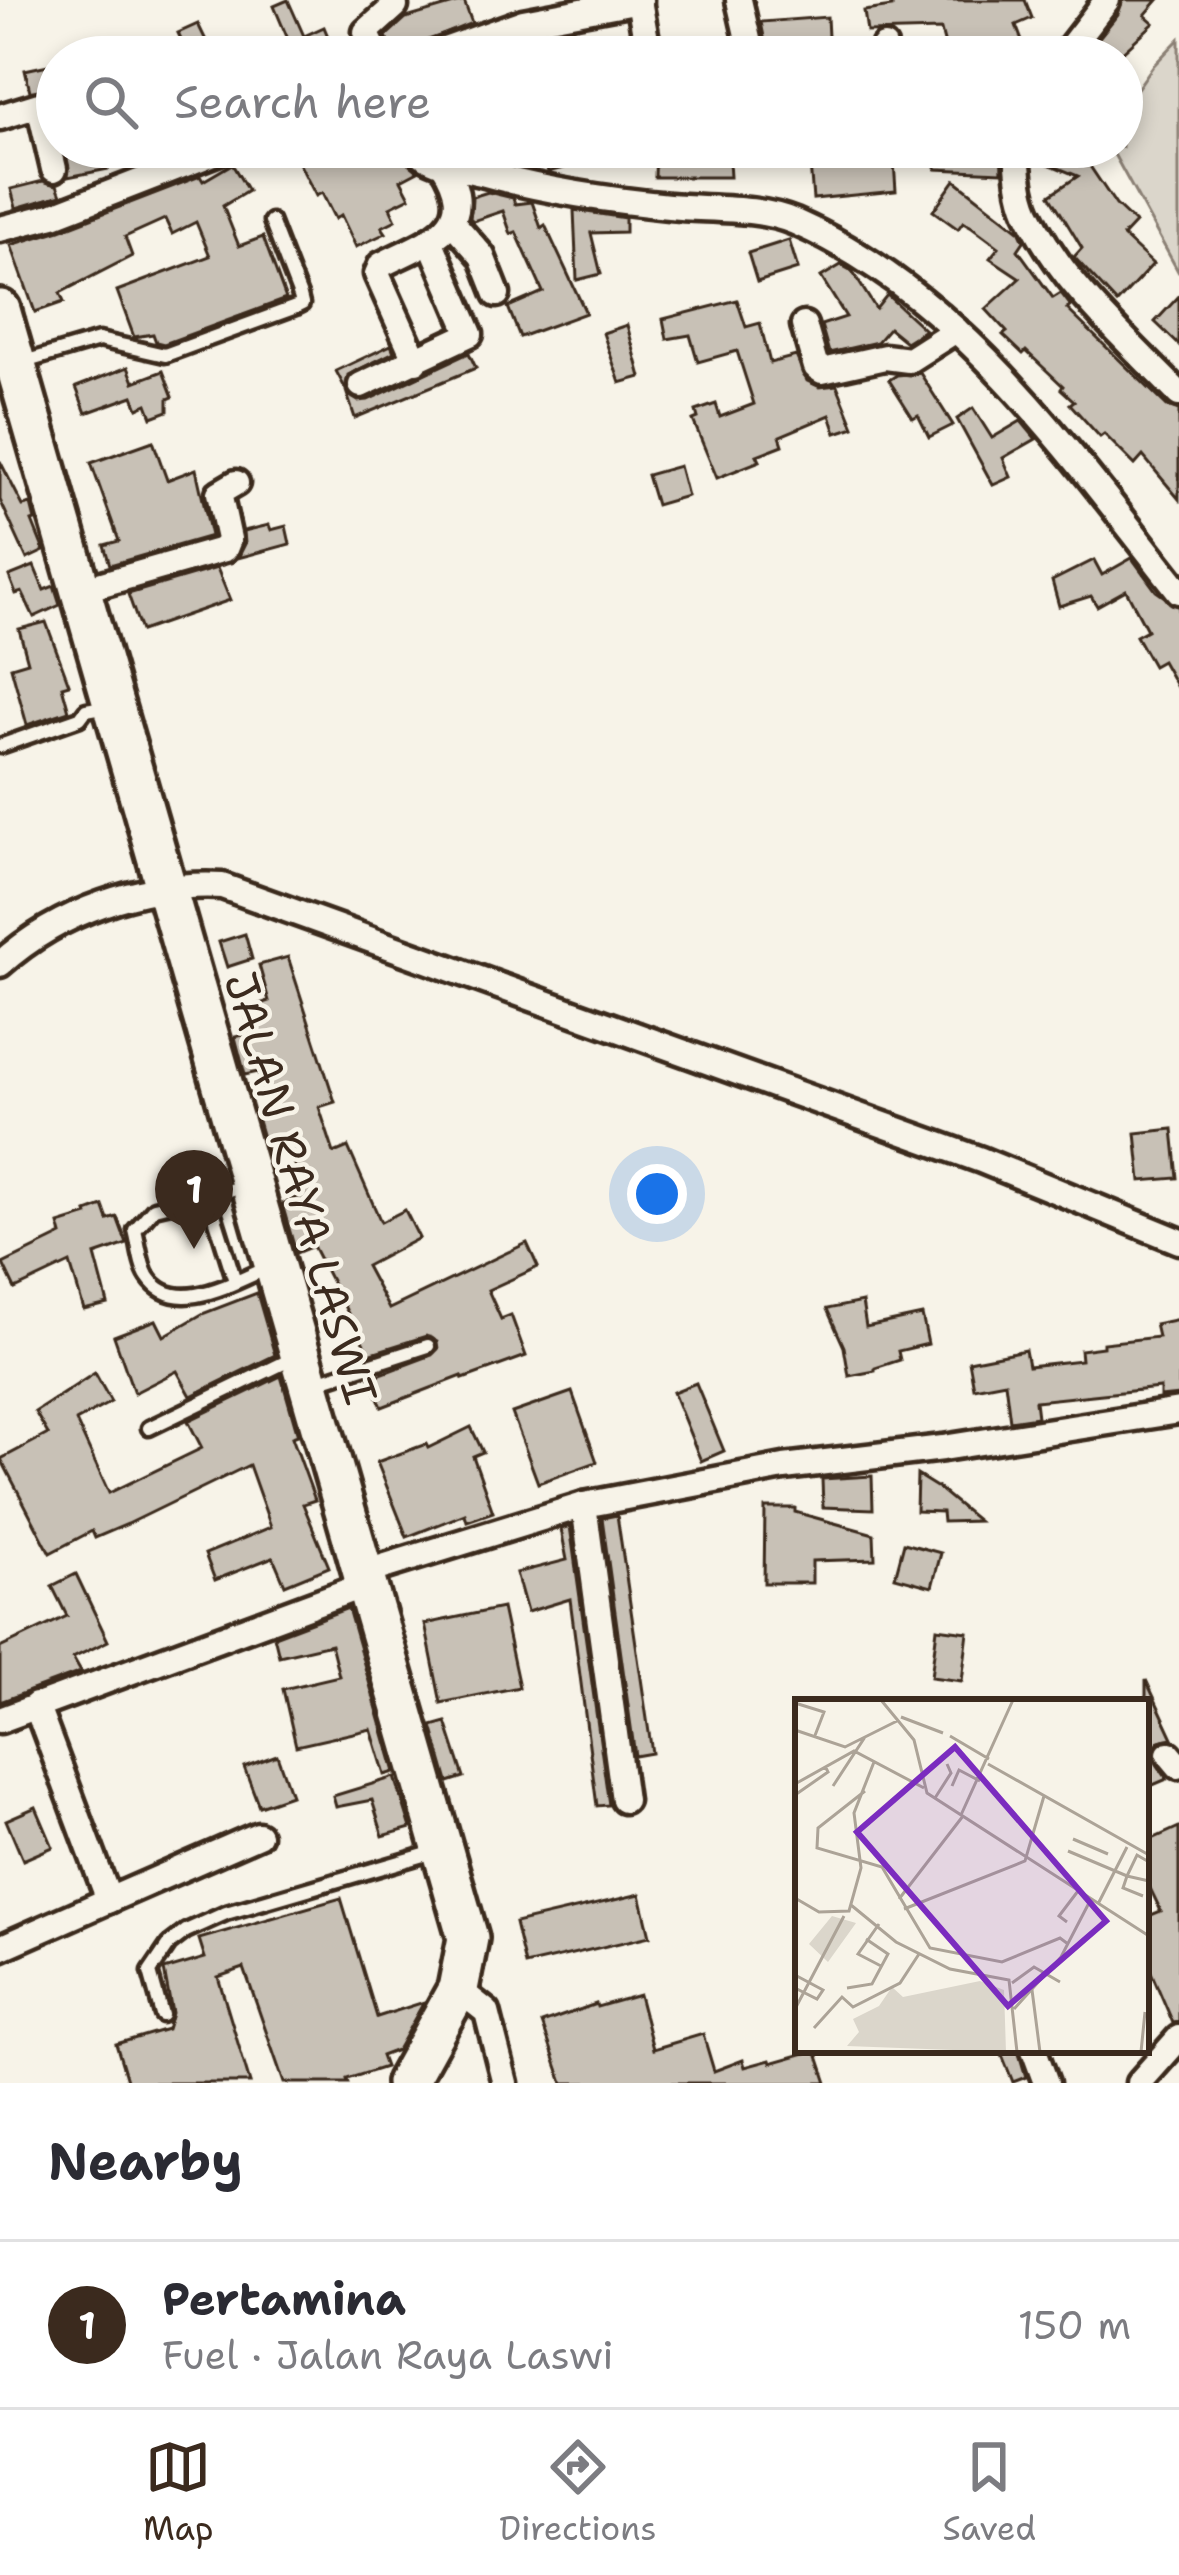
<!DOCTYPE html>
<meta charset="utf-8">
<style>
body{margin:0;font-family:"Shantell Sans",sans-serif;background:#f2f2f3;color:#2b2b33}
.you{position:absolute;left:657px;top:1194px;width:42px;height:42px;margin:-30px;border:9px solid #fff;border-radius:50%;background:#1a73e8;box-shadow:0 0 0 18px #1a73e833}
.badge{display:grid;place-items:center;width:78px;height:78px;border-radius:50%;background:#3b2a1e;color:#fff;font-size:39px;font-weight:700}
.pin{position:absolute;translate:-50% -99px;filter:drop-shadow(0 3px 6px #0008)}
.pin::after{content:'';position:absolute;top:63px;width:42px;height:36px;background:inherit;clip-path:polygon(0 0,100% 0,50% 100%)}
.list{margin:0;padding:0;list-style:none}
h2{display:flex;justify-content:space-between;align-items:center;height:156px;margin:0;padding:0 48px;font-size:51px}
h2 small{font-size:39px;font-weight:400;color:#7c7c81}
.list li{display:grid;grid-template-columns:78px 1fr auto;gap:36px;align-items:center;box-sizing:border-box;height:168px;padding:0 48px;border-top:3px solid #e1e1e2}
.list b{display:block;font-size:45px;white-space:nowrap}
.list p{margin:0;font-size:39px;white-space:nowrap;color:#7c7c81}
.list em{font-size:39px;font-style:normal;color:#7c7c81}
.icon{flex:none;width:66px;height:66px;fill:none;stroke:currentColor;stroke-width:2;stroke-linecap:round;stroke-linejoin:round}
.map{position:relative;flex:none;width:1179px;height:2083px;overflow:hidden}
.search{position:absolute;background:#fff;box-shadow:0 6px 18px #0003;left:36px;right:36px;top:36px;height:132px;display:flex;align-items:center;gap:30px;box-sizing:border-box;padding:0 42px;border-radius:66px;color:#7c7c81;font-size:45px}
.sheet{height:324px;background:#fff}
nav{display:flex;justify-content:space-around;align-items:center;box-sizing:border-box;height:168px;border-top:3px solid #e1e1e2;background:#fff;font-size:33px;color:#7c7c81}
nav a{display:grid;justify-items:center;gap:6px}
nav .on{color:#3b2a1e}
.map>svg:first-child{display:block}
</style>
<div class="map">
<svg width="1179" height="2083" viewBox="0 0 1179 2083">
<rect width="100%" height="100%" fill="#f7f3e8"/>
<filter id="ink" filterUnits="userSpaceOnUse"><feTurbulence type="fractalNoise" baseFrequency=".00833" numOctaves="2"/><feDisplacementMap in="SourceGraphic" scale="24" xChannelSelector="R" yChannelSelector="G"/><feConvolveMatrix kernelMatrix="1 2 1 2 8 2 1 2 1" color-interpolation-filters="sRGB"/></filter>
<g filter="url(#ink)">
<polygon fill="#dbd6cb" stroke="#8b8074" stroke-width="3" points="1179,39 1179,273 1110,147 1122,147 1122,110 1153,66"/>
<g fill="#c8c1b6" stroke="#3b2a1e" stroke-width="3">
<polygon points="288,0 304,36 324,27 334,51 320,57 260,57 290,44 274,6"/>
<polygon points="892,0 1025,0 1032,18 1016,25 1028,57 948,57 941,30 867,32 864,11 892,7"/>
<polygon points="1123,0 1158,0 1145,15 1154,23 1117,57 1097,40 1118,14"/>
<polygon points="464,1 472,23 394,55 386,36 406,18"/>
<polygon points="827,17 829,57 768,57 761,22"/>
<polygon points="198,24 214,57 189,57 178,33"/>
<polygon points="57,63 57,110 50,93 30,91 25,70"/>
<polygon points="66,147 102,147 108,169 68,177"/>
<polygon points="332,147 398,147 402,158 418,171 401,180 410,197 390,207 396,220 382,227 386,233 356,247 341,215 335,219 322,193 316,196 299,163"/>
<polygon points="541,147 610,147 611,156 548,172"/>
<polygon points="656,147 728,147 730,177 655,177"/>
<polygon points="811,147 893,147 896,191 813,199 810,164 772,166 771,150"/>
<polygon points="936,147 1001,147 1002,172 936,169"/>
<polygon points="1034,147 1077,147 1116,205 1135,223 1123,236 1153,264 1117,303 1074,257 1082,248 1050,195 1078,176 1034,158"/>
<polygon points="232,164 248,191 223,206 239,246 263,237 286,299 164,344 156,342 153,334 134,337 117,291 210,256 196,222 172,234 165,219 125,237 132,256 60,293 64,302 35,312 11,245 60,230 200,176 203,181"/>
<polygon points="955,180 1019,230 1024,241 1018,250 1053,298 1061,293 1071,306 1067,309 1167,406 1179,410 1179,499 1143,456 1135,465 1104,434 1100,437 1070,404 1074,401 1061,389 1063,386 1026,351 1023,354 1003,335 1007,332 986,309 1020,278 990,258 999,247 972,227 963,222 958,229 933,211"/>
<polygon points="43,181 57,185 61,195 16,208 11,189"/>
<polygon points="488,192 513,198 515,204 532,202 541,228 545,225 586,313 520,337 508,307 543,292 516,232 511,234 503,211 473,221 470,218 472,197"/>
<polygon points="574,210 625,218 625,232 591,233 601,274 577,280"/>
<polygon points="789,240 798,269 757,282 748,253"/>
<polygon points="841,265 852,271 876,309 887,295 925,330 906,342 889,328 877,342 829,353 821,325 846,317 821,277"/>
<polygon points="1179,296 1179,345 1155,322"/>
<polygon points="737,300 746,327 760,323 770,363 796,356 807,381 820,387 837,385 854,427 836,433 830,415 780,436 783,445 757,455 760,461 717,478 693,420 698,418 696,411 716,404 720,417 754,404 737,351 698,362 690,335 667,339 663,319"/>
<polygon points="627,325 641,377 620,383 603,333"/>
<polygon points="391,345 394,352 348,375 346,390 336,371"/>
<polygon points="469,353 476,368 355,418 347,394 358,401 368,400"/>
<polygon points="128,367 134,382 163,371 173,397 168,399 168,411 152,417 147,404 138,408 133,396 86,413 76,387"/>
<polygon points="920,373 953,425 929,437 918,415 913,418 889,380 897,375"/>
<polygon points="973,408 992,438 1021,421 1036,439 1003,458 1011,477 993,485 957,419"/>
<polygon points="153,441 167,480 196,469 211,536 110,565 104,545 119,541 91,463"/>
<polygon points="0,461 23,506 31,504 35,520 32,521 44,551 27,559 0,500"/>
<polygon points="679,466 687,496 656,505 647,475"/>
<polygon points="269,525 271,530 286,526 290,544 238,558 245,544 244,531"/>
<polygon points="1132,558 1156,591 1179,607 1179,691 1162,661 1153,666 1136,636 1147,630 1126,590 1097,606 1091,596 1059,606 1052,581 1094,560 1102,575"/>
<polygon points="34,566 44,590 54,586 60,605 34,617 22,592 16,594 9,576"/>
<polygon points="217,568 230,600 141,631 128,594"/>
<polygon points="46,622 69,684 62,686 69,711 27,725 11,667 28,662 19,629"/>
<polygon points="245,934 252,959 227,967 219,942"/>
<polygon points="288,957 335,1102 319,1107 334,1153 348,1147 381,1222 405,1210 419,1238 366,1266 389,1309 527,1243 538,1267 488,1290 501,1319 511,1315 526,1356 463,1379 462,1376 382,1407 370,1378 432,1355 438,1349 437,1342 426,1336 369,1354 313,1246 296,1253 282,1204 304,1194 289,1150 268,1155 256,1114 270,1111 258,1072 245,1075 235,1037 251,1033 244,1009 269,1001 259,965"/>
<polygon points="1173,1129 1178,1178 1141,1181 1136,1133"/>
<polygon points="103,1206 108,1220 117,1217 127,1244 95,1255 108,1304 84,1310 70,1263 15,1289 3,1264 62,1235 59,1224 88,1215 87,1212"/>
<polygon points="257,1293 275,1355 191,1396 177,1371 134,1393 114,1336 156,1320 164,1336 202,1314"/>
<polygon points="862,1302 866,1327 922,1315 928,1344 898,1351 900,1360 875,1368 875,1371 849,1376 844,1347 827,1309"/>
<polygon points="1179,1319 1179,1395 1160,1397 1160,1388 1035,1401 1037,1417 1010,1421 1005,1382 974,1388 969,1361 1025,1350 1028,1366 1081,1360 1080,1350 1103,1347 1103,1343 1158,1337 1155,1324"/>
<polygon points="95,1373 111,1402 76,1421 109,1493 202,1448 188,1421 281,1376 298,1435 292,1437 315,1500 303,1504 329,1567 285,1585 273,1557 215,1580 205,1554 271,1527 249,1465 128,1524 95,1538 92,1531 50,1553 1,1459 48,1434 35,1412"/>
<polygon points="696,1383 724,1451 701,1461 673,1392"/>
<polygon points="572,1392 597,1462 538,1483 512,1413"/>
<polygon points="471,1427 483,1452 473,1456 493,1512 467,1521 465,1514 407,1537 377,1462 426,1444 428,1448"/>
<polygon points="917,1475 938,1488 978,1521 943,1522 942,1512 916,1511"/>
<polygon points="872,1476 873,1509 823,1507 822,1479"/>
<polygon points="765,1508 795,1508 795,1512 874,1534 875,1559 812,1561 812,1583 764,1583"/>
<polygon points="617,1515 652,1753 635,1756 602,1518"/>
<polygon points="570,1526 609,1805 597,1806 570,1599 527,1612 516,1573 567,1560 561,1529"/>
<polygon points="904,1543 941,1553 932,1587 895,1577"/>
<polygon points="76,1574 108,1641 73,1658 81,1672 0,1702 0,1648 67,1616 52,1586"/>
<polygon points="348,1608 395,1772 385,1775 371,1729 296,1746 283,1689 339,1676 331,1644 279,1656 274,1636"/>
<polygon points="502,1608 519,1687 441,1703 425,1624"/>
<polygon points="937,1628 968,1632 962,1681 931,1677"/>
<polygon points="1146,1680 1173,1738 1159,1741 1153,1749 1153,1758 1167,1779 1146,1788"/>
<polygon points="446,1722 464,1777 448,1782 432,1726"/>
<polygon points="277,1755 291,1795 259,1806 244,1767"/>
<polygon points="395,1777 411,1828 383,1836 372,1800 336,1807 333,1796"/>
<polygon points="36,1807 53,1847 23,1860 6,1820"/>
<polygon points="1179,1827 1179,2022 1173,2023 1146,1960 1146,1917 1161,1911 1146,1880 1146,1842"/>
<polygon points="640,1894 650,1936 525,1965 515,1923"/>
<polygon points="341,1898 377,2017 424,2002 397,2050 381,2056 385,2067 347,2079 348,2083 284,2083 244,1968 218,1977 250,2083 128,2083 116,2044 167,2029 172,2013 164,1970 205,1958 199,1939"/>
<polygon points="639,1995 653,2049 703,2034 714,2071 743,2060 745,2067 770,2060 771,2063 816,2050 827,2083 563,2083 542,2023 596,2004 597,2007"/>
<polygon points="1000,2050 1018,2050 1026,2077 1013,2082"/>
</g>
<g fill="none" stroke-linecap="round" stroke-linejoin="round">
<defs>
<g id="lane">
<polyline points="24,362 99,340 165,355 296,307 302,304 300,296 271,221"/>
<polyline points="0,746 80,718 86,710 109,706"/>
<path d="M246 1186 154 1208 135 1230C139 1244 140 1265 148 1277 176 1319 237 1280 272 1266"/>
<polyline points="208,1195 235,1281"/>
<polyline points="314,1383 428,1346"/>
<polyline points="149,1428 298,1356"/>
<polyline points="162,2015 150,1972 169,1944 186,1931 226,1913 438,1851"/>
</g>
<g id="street">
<polyline points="639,0 646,40 644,57"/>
<polyline points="739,0 752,57"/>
<polyline points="884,47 886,57"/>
<polyline points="378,57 366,32 395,6"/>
<polyline points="425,57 523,22 640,0"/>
<polyline points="1063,57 1107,0"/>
<polyline points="0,117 39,105 54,169"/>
<path d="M414 147C430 165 458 167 481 173 542 190 606 200 669 206 709 210 758 206 795 222 961 294 1071 455 1179 591"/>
<path d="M1017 147C1018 168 1019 192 1028 212 1061 283 1126 339 1179 394"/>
<polyline points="453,223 482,256 497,294"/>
<polyline points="0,229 54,215 229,147"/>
<polyline points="804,325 816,367 822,371 885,357 909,360 956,330"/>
<path d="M416 361 377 274 381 265C428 241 483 227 443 164"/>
<polyline points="361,385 470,334 430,240"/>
<polyline points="81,590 225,549 229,539 219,493 236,483"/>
<path d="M0 964C59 911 143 882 222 886L981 1160 1179 1241"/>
<polyline points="584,1505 624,1800"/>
<polyline points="360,1574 584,1505 784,1467 943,1448 1179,1411"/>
<polyline points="36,1705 109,1900 258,1835"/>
<polyline points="0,1720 364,1585"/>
<polyline points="1169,1754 1179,1766"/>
<polyline points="0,1948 109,1900"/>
<polyline points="458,1989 487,2012 505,2083"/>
<polyline points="1034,2050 1046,2083"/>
<polyline points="1139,2083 1179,2038"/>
</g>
<polyline id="primary" points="0,310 468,1938 458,1989 406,2083"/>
</defs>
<use href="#lane" stroke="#3b2a1e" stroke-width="21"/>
<use href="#street" stroke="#3b2a1e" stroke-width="33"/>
<use href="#primary" stroke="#3b2a1e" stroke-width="48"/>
<use href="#lane" stroke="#f7f3e8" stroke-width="12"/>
<use href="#street" stroke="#f7f3e8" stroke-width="24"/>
<use href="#primary" stroke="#f7f3e8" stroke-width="39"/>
</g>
</g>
<g text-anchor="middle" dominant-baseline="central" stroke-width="9" stroke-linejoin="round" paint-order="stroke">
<g font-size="45" fill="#3b2a1e" stroke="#f7f3e8">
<text transform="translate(301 1188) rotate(74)">JALAN RAYA LASWI</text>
</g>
</g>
<g transform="translate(795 1699)">
<rect width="354" height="354" fill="#f7f3e8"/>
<path d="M37 217 61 224 33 263 14 245ZM185 282 209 291 211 353 52 347 64 333 58 320 84 307 97 288 108 298Z" fill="#dbd6cb"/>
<path fill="none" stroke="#aca397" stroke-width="3" d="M86 1 119 41 132 94 354 237M0 4 29 13 19 39M106 18 148 34M0 31 50 48 102 22M155 37 194 60M193 65 354 156M0 85 59 52 129 89M38 87 70 38M157 87 164 71 185 82M70 92 23 129 22 149 87 168 135 249 207 263 265 239 273 245M0 96 33 73 30 67M140 99 156 74 152 65M166 116 218 1M278 140 313 155M273 152 332 177 342 156 354 163M348 197 328 189 332 177 354 182M0 199 24 213 54 212 66 169 59 114 79 63M104 200 168 117M303 205 332 148M56 206 101 243 155 270 214 281 222 353M109 210 230 162 249 97M272 223 264 217 283 192M84 225 63 255 86 267M0 276 28 291 22 300 0 289M217 284 239 268 265 283M52 289 77 285 93 255 71 240M237 291 245 353M0 310 49 217M219 310 266 258 296 200M19 329 47 298 58 308 105 284 124 255M346 353 350 313"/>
<path fill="#7b2cbf" fill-opacity="0.15" stroke="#7b2cbf" stroke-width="6" d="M160 48 311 222 213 307 62 133Z"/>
<rect width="354" height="354" fill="none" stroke="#3b2a1e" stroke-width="6"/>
</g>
</svg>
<div class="you"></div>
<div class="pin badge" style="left:194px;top:1249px">1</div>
<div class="search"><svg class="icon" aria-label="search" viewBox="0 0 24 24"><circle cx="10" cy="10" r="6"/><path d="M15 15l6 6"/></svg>Search here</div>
</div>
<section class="sheet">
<h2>Nearby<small></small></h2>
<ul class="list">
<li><span class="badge">1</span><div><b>Pertamina</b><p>Fuel · Jalan Raya Laswi</p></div><em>150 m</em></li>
</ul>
</section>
<nav>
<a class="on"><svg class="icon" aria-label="map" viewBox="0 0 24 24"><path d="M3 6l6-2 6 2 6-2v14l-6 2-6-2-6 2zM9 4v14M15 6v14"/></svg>Map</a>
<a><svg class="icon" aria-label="directions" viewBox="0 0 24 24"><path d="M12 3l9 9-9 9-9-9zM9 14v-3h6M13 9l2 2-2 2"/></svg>Directions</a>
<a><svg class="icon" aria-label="saved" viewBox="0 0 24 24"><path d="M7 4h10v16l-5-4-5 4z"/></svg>Saved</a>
</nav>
